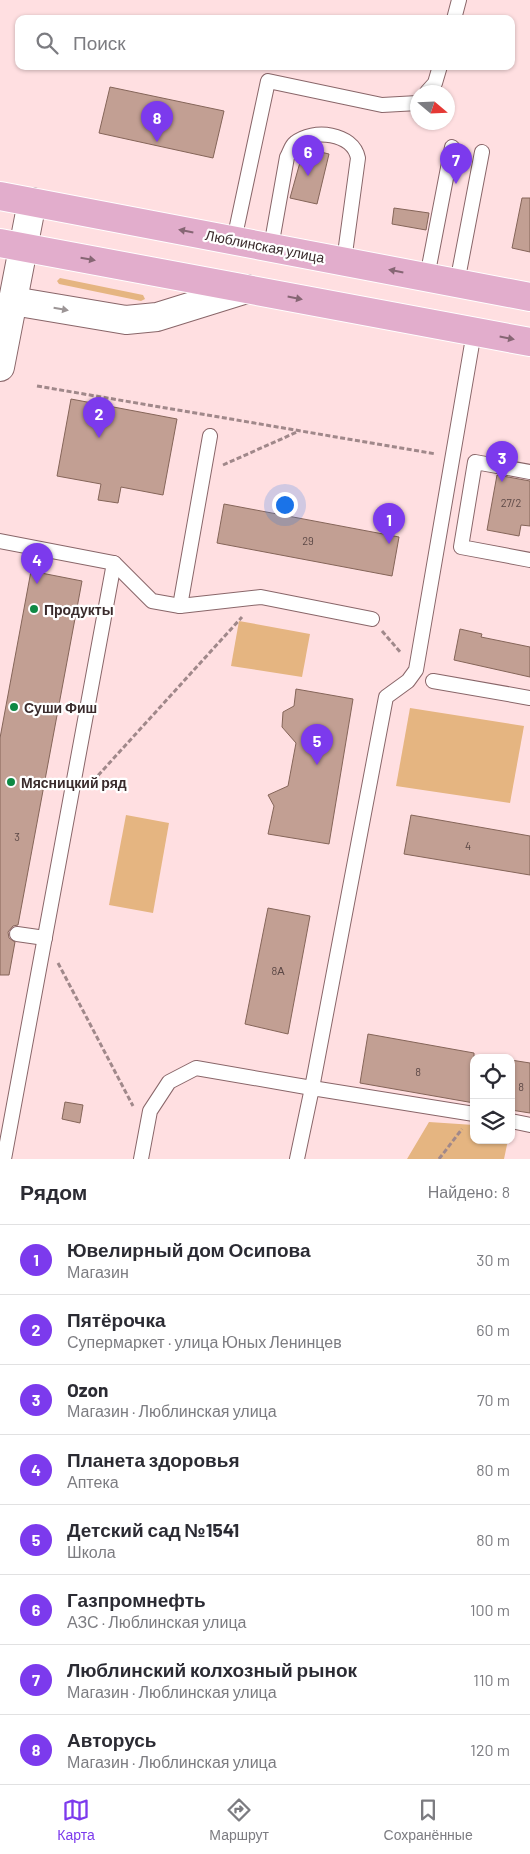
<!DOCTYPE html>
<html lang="ru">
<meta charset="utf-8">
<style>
body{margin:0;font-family:Barlow,sans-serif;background:#f7f7f7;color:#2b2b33}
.controls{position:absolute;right:15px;bottom:15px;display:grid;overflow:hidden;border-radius:10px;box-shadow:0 1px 4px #0004}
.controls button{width:45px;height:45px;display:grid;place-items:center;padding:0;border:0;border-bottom:1px solid #e1e1e2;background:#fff;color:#2b2b33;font:25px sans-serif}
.compass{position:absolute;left:410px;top:85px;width:45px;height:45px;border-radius:50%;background:#fff;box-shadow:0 1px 4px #0004;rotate:109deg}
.you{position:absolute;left:284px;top:504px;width:18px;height:18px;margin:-12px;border:4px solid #fff;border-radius:50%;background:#1a73e8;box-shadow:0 0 0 8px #1a73e833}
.badge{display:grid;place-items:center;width:32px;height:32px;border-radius:50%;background:#7c3aed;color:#fff;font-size:16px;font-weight:700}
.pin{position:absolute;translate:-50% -41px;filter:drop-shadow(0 1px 2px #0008)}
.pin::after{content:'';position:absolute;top:26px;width:18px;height:15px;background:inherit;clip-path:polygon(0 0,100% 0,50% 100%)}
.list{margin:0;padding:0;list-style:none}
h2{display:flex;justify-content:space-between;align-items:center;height:65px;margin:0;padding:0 20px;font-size:21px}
h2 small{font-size:16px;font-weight:400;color:#7c7c81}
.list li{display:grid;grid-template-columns:32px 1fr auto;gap:15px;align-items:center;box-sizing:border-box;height:70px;padding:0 20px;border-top:1px solid #e1e1e2}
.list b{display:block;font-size:19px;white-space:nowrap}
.list p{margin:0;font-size:16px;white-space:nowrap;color:#7c7c81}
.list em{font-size:16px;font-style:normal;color:#7c7c81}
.icon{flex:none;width:28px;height:28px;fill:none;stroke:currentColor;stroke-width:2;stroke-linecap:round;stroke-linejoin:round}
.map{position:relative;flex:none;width:530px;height:1159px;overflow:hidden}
.search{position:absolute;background:#fff;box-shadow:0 1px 4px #0004;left:15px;right:15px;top:15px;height:55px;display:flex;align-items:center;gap:12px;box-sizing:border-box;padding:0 18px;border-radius:10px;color:#7c7c81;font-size:19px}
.sheet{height:625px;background:#fff}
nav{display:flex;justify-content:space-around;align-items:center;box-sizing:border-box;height:70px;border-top:1px solid #e1e1e2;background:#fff;font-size:14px;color:#7c7c81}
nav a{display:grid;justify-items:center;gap:2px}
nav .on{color:#7c3aed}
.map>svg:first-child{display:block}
</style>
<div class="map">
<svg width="530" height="1159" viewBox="0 0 530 1159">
<rect width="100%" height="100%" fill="#ffdfe1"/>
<g fill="#e5b581">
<polygon points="60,278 143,295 145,299 141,301 59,284 57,281"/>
<polygon points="239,621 310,634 302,677 231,666"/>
<polygon points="410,708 524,726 510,803 396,786"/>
<polygon points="126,815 169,823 153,913 109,905"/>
<polygon points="429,1122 474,1125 474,1140 508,1140 504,1159 407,1159"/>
</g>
<g fill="#c29f93" stroke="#856559">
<polygon points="110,87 224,111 213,158 99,133"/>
<polygon points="304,148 329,154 317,204 290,198"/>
<polygon points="522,198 530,198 530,252 512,248"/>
<polygon points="394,208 429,213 426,230 392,224"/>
<polygon points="71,399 177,419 163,495 121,487 118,503 98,500 101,484 57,476"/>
<polygon points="497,475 530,481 530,526 521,525 519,536 487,530"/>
<polygon points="224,504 399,537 392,576 217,543"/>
<polygon points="31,571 82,581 18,925 13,926 8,932 9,938 15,942 9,975 0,975 0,738"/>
<polygon points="460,629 482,634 481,637 530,647 530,677 454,660"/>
<polygon points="296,689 353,699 329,844 268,834 274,806 268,795 288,786 296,743 282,727 283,712 294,706"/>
<polygon points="411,815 530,836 530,875 404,854"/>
<polygon points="268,908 310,916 288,1034 245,1024"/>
<polygon points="368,1034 474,1053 474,1103 360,1083"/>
<polygon points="511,1060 530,1063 530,1113 511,1110"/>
<polygon points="65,1102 83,1105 80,1123 62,1119"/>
</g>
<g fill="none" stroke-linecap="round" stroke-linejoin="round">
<defs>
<g id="service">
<polyline points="454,19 459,0"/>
<polyline points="427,92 435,83 440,66"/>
<polyline points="234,240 268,81 382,105 418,103"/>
<path d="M271 247 287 157C290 152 291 146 295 143 313 128 353 133 358 158L344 261"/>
<polyline points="427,277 452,147"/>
<polyline points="457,283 482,152"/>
<polyline points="530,472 475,462 461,547 530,560"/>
<polyline points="0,541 114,563 152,601 180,606 261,597 372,619"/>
<polyline points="180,606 210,436"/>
<polyline points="433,681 530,698"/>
<polyline points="17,934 45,938"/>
<polyline points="511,1121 530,1125"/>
<polyline points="4,1159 114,563"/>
<polyline points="141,1159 150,1111 169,1082 196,1068 312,1088 386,697 408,681 416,670 474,332"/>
<polyline points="297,1159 312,1088 474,1114"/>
</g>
<g id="secondary">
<polyline points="13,301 126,320 157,317 247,289"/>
<polyline points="0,367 32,202"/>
</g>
<g id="primary">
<polyline points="0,196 530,297"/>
<polyline points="0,243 530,342"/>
</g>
</defs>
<use href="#service" stroke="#896669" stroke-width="16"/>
<use href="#secondary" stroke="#896669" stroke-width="30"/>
<use href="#primary" stroke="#fff" stroke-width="30"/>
<g stroke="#a0888a" stroke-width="3" stroke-dasharray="5 2.5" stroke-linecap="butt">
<polyline points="37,386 436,454"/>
<polyline points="223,465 297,432"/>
<polyline points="382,631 401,653"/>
<polyline points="93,781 242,617"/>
<polyline points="58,963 133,1106"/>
<polyline points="439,1159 462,1129"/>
</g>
<use href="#service" stroke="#fff" stroke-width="14"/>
<use href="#secondary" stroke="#fff" stroke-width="28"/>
<use href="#primary" stroke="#e2adcc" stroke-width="28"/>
</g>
<defs><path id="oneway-solid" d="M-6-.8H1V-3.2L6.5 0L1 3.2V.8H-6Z" transform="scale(1.25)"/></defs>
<g fill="#866674">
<use href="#oneway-solid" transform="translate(186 231) rotate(-169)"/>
<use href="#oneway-solid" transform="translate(88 259) rotate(10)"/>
<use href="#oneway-solid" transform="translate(396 271) rotate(-169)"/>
<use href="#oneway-solid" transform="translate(295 298) rotate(11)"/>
<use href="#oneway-solid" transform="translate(507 338) rotate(11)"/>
</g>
<use fill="#9c9596" href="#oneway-solid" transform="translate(61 309) rotate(10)"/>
<g fill="#0e8944" stroke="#fff" stroke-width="2">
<circle cx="34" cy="609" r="5"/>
<circle cx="14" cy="707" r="5"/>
<circle cx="11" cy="782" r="5"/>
</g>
<g text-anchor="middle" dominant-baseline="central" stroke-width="4.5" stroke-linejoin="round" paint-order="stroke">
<g font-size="11" fill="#5c4846">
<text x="511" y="502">27/2</text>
<text x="308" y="540">29</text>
<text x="17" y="836">3</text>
<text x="468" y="845">4</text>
<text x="278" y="970">8А</text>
<text x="418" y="1071">8</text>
<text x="521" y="1086">8</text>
</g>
<g font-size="14" fill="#3a2b2c" stroke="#fff">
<text transform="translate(265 246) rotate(11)">Люблинская улица</text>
</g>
<g font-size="14" font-weight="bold" fill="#3a2b2c" stroke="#fff" text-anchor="start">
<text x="44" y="609">Продукты</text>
<text x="24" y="707">Суши Фиш</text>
<text x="21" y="782">Мясницкий ряд</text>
</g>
</g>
</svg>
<div class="controls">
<button><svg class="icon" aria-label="locate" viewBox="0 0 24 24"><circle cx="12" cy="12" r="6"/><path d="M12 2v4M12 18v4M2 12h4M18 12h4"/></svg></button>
<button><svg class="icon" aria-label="layers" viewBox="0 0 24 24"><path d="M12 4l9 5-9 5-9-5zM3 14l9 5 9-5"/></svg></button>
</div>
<svg class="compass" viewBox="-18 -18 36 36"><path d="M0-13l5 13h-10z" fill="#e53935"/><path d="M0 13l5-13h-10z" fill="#7c7c81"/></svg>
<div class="you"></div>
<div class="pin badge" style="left:389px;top:544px">1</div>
<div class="pin badge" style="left:99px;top:438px">2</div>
<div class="pin badge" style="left:502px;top:482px">3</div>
<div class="pin badge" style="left:37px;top:584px">4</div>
<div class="pin badge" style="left:317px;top:765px">5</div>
<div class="pin badge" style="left:308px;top:176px">6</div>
<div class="pin badge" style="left:456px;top:184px">7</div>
<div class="pin badge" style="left:157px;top:142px">8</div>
<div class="search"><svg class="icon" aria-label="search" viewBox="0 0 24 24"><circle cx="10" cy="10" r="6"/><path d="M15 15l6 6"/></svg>Поиск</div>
</div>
<section class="sheet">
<h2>Рядом<small>Найдено: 8</small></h2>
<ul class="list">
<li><span class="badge">1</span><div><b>Ювелирный дом Осипова</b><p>Магазин</p></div><em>30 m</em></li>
<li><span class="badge">2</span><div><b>Пятёрочка</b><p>Супермаркет · улица Юных Ленинцев</p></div><em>60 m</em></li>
<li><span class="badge">3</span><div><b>Ozon</b><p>Магазин · Люблинская улица</p></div><em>70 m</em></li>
<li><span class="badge">4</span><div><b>Планета здоровья</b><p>Аптека</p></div><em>80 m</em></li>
<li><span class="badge">5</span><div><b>Детский сад №1541</b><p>Школа</p></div><em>80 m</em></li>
<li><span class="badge">6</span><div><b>Газпромнефть</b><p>АЗС · Люблинская улица</p></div><em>100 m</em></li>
<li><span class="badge">7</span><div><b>Люблинский колхозный рынок</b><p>Магазин · Люблинская улица</p></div><em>110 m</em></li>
<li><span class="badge">8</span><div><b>Авторусь</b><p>Магазин · Люблинская улица</p></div><em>120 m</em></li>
</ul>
</section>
<nav>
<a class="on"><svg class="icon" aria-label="map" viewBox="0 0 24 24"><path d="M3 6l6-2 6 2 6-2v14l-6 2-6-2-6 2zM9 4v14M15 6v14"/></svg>Карта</a>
<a><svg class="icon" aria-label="directions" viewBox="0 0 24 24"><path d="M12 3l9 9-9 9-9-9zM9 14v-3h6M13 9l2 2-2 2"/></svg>Маршрут</a>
<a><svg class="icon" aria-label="saved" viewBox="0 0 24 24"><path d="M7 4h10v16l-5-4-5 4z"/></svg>Сохранённые</a>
</nav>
